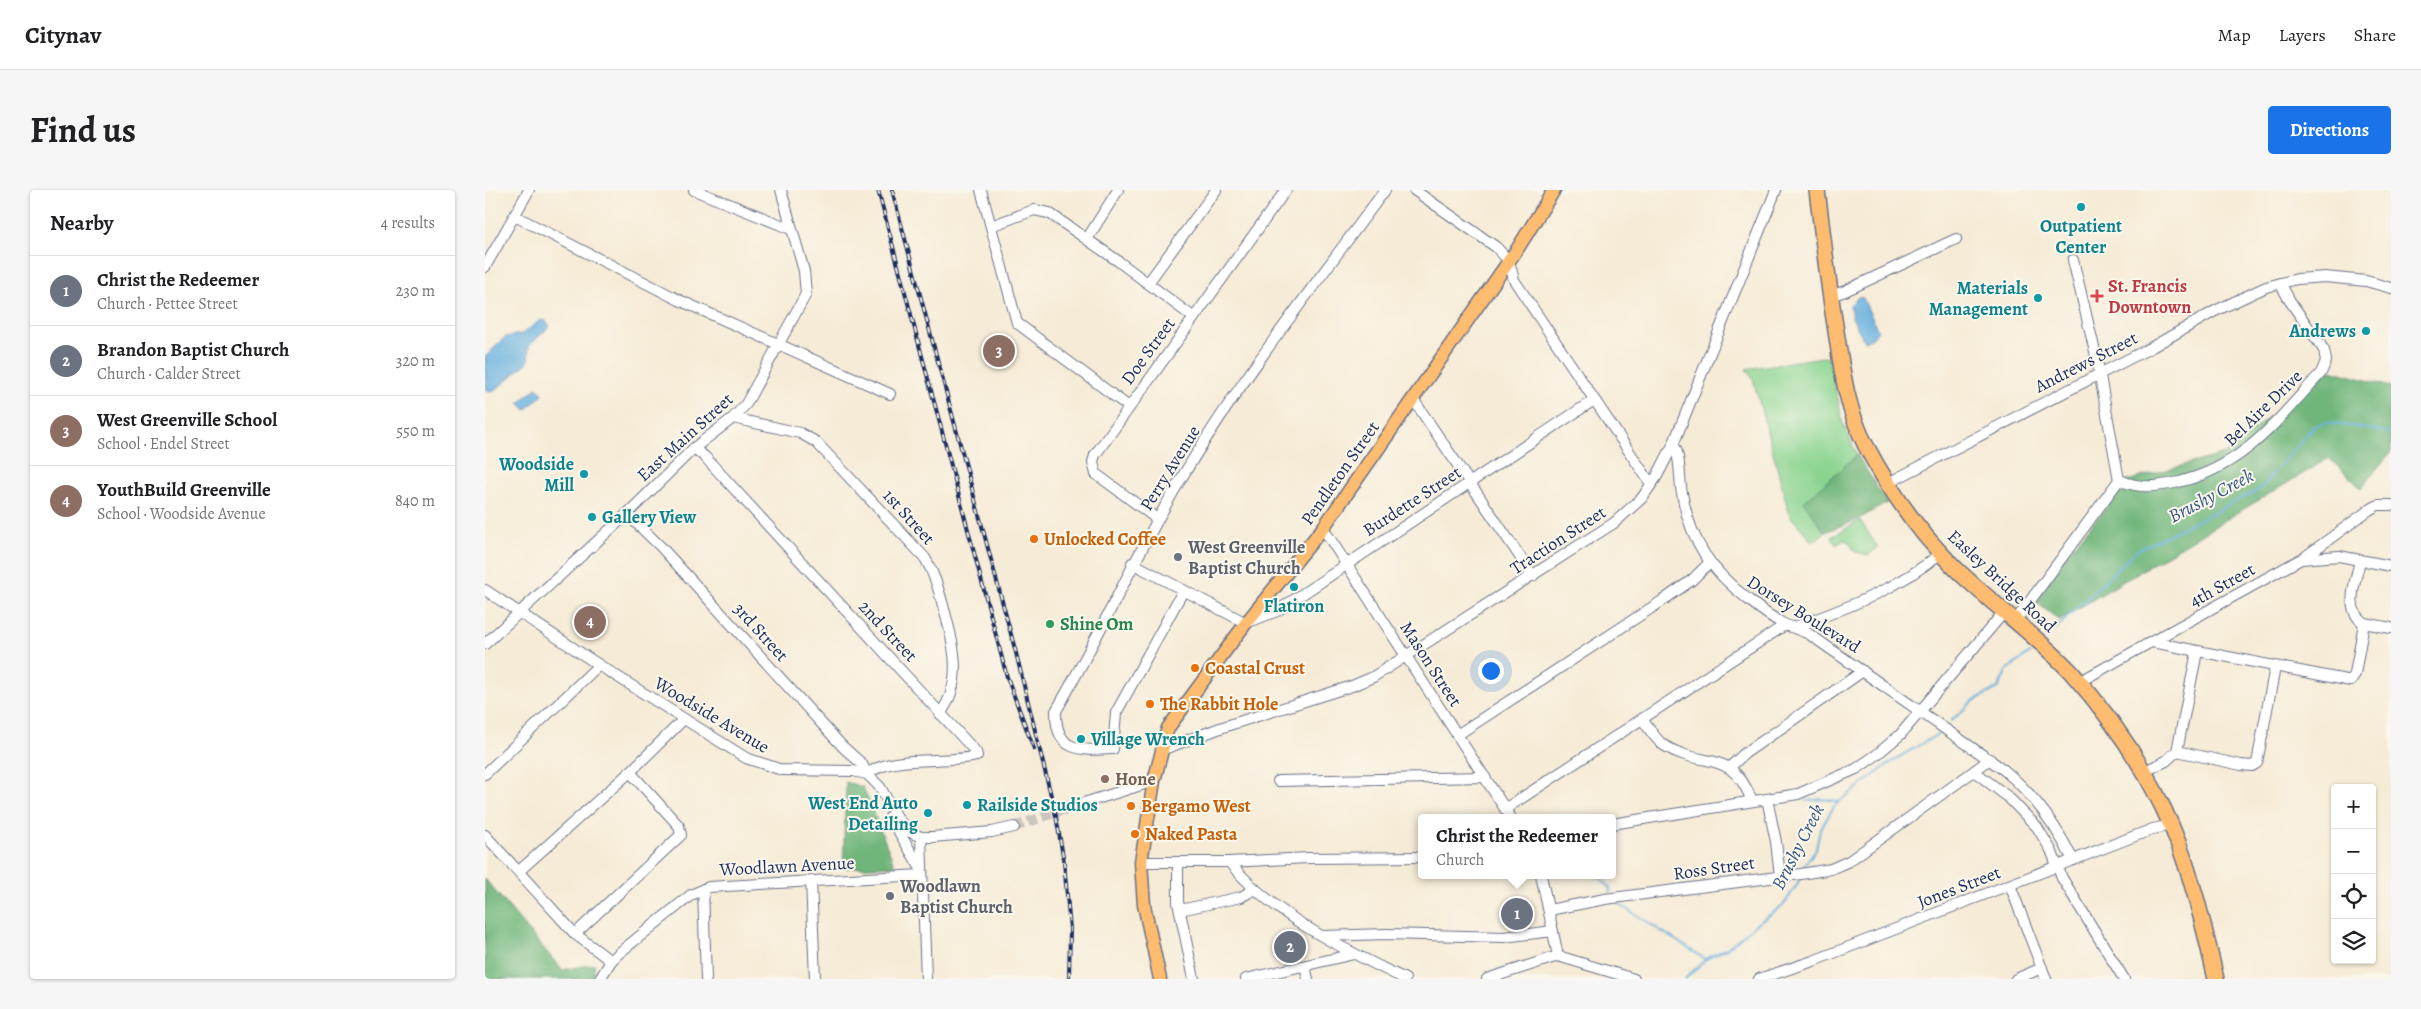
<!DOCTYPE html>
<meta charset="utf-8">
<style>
body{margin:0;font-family:Alegreya,serif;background:#f6f6f6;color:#202124}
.controls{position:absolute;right:15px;bottom:15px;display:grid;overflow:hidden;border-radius:5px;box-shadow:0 1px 4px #0004}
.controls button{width:45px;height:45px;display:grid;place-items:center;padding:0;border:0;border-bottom:1px solid #e0e0e0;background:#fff;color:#202124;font:25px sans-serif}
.you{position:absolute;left:1005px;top:480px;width:18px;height:18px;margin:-12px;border:4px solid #fff;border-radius:50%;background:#1a73e8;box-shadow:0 0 0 8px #1a73e833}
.badge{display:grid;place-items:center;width:32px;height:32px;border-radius:50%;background:#1a73e8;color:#fff;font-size:16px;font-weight:700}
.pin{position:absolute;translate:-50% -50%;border:2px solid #fff;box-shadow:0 1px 5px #0006}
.popup{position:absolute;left:933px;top:624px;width:198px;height:65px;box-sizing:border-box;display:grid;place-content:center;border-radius:5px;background:#fff;filter:drop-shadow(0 1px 4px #0005);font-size:16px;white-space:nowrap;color:#757577}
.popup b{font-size:19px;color:#202124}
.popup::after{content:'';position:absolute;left:50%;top:100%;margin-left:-10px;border:10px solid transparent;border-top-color:#fff}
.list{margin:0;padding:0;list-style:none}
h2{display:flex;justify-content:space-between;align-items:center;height:65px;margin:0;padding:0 20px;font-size:21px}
h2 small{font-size:16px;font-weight:400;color:#757577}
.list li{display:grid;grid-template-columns:32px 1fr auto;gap:15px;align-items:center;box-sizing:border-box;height:70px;padding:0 20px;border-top:1px solid #e0e0e0}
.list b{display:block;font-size:19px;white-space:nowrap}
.list p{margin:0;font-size:16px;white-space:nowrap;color:#757577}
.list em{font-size:16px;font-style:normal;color:#757577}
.icon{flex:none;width:28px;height:28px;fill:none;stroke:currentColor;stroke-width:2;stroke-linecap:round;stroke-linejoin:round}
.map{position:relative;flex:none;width:1906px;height:789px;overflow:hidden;border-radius:5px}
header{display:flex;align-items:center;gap:30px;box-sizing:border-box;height:70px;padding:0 25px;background:#fff;border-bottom:1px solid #e0e0e0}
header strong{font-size:24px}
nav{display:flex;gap:28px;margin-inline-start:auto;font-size:18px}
.intro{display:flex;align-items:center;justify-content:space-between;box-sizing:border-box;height:120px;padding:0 30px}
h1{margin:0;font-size:35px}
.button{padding:12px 22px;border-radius:5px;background:#1a73e8;color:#fff;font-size:18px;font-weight:700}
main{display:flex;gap:30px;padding:0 30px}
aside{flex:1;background:#fff;border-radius:5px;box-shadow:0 1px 4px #0004}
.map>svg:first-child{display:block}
</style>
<header>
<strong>Citynav</strong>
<nav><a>Map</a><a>Layers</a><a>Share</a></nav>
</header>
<div class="intro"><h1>Find us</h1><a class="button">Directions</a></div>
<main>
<aside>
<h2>Nearby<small>4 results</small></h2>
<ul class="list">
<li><span class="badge" style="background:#6b7280">1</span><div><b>Christ the Redeemer</b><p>Church · Pettee Street</p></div><em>230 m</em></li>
<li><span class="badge" style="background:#6b7280">2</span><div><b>Brandon Baptist Church</b><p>Church · Calder Street</p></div><em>320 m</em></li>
<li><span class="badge" style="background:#8d6e63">3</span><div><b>West Greenville School</b><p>School · Endel Street</p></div><em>550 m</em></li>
<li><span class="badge" style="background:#8d6e63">4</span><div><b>YouthBuild Greenville</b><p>School · Woodside Avenue</p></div><em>840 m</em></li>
</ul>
</aside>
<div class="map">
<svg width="1906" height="789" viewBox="0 0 1906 789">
<rect width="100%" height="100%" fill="#fbf7ec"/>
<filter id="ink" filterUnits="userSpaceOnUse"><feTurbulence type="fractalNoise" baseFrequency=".02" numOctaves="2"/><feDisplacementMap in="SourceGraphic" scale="10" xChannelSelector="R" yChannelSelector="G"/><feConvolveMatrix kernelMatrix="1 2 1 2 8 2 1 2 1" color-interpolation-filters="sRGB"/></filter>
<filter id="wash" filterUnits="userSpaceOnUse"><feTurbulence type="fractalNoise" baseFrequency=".0096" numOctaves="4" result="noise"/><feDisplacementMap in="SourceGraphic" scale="20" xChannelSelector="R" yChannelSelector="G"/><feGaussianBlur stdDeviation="1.12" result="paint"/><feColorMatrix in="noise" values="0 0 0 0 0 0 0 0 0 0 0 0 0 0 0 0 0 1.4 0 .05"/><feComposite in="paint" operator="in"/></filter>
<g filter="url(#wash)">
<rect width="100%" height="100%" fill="#f6ebd6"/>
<g fill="#8ad490" stroke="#528277">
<polygon points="1344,166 1358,234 1372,265 1319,312 1340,342 1328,352 1305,326 1268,189 1261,179"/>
<polygon points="1375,330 1393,358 1383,365 1370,362 1364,352 1359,350 1351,355 1346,347"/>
</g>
<g fill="#6fb67a" stroke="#45726c">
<polygon points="1842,179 1906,197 1906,262 1876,298 1844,268 1574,430 1552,413 1569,379 1627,311 1638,292 1739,264"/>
<polygon points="1372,265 1402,313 1372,330 1340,342 1319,312"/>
<polygon points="361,592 378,597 410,676 358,678"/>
<polygon points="0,689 77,780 110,774 107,789 0,789"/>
</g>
<g fill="#68b0df" stroke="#42709e">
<polygon points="1373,107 1378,108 1393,141 1386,149 1379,151 1367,127 1365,115"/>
<polygon points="60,130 65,136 44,156 43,172 8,202 1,200 0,167 20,147 37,144 54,131"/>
<polygon points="52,197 58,204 41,220 34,213"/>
</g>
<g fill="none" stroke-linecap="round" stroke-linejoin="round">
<g stroke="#68b0df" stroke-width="2">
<polyline points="1568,441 1652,360 1774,300 1829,236 1841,232 1906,243"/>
<polyline points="1466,531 1488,511 1513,498 1522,480 1545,463"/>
<polyline points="1321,611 1336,609 1353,611"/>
<polyline points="1315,681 1331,659 1335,640 1350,615 1409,570 1455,543"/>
<polyline points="1113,685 1125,698 1125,702"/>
<polyline points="1134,714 1220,769"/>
<polyline points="1200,789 1221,769 1241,759 1274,732 1298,716 1313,693 1314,688"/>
</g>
</g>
</g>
<g filter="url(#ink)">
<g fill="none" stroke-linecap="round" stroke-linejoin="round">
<polyline stroke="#cac5be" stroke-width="10" stroke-dasharray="10 5" stroke-linecap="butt" points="529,637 583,618"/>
<defs>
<g id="minor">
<polyline points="209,0 306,39"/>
<polyline points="496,0 532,133 644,217"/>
<polyline points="929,0 1011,57 1024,71 1029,90 1166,294"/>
<polyline points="30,26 194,110 405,204"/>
<polyline points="506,36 549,20 564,23 633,71 708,127"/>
<polyline points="602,49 633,0"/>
<polyline points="1588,70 1612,170 1634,290"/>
<polyline points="0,77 44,0"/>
<polyline points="663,93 731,0"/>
<polyline points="1345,106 1360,101 1471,49"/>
<polyline points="928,209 1048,386"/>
<path d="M248 228 315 243 331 252 440 368C450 385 454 401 459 419 469 454 479 492 455 524"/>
<path d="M1188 255C1196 262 1194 292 1197 303 1205 351 1226 381 1264 410 1275 419 1287 428 1299 434 1307 438 1316 440 1324 444L1519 580C1549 605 1571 635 1588 670"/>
<path d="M1634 290C1656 299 1671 297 1694 292 1760 276 1792 230 1836 183L1841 171 1839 160 1805 111 1795 93"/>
<polyline points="1403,293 1667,157 1730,121 1781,97 1812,89 1840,87 1881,91 1906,98"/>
<path d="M142 324 176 357 357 556 377 574 382 584C408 564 460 574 492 566L491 562 220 267 209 258"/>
<polyline points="672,329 611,284 608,272 610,265 801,0"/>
<polyline points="838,338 1026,628"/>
<polyline points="1817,369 1884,320 1893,315 1906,315"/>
<polyline points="647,373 761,433 792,421 1109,210"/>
<polyline points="0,400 114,475 261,568 297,580 368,581 382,584 395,597 413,629 423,641 436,647 447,647 507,642 529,637"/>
<path d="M698 401 631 523 628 559C595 561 570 562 571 521 614 447 649 368 693 294 754 191 829 96 900 0"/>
<polyline points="1531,430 1634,290"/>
<polyline points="1879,433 1906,438"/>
<path d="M1310 437C1362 418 1413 399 1456 363"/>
<path d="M1667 452 1866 491 1870 484 1879 433C1858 419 1871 391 1875 370"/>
<polyline points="0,454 142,324 209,258 248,228 261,214 321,104 319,81 296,0"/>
<polyline points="1594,492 1816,369 1854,366 1906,376"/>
<path d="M1157 529C1164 538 1170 550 1180 556 1220 580 1246 557 1267 611"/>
<polyline points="972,545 1177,411 1207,390 1224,373"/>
<polyline points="676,560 738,537 867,496 888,487 1129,333 1157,308 1172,286 1188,255 1291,0"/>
<polyline points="1692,561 1756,575 1767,576 1772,573 1790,477"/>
<polyline points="1505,569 1489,581 1523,607 1552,637 1566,660 1577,688 1639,789"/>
<polyline points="1245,577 1259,564 1378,481"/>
<polyline points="1658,582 1681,571 1692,561 1712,462"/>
<polyline points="0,584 114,475"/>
<polyline points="793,591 1000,587"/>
<polyline points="1282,609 1291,652 1295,686"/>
<polyline points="583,618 669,591"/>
<polyline points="1020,619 1300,435"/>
<polyline points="405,627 436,679"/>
<polyline points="1127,634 1313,604 1371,579 1390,566 1415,545 1520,421"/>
<polyline points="0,645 90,744 126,771"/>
<polyline points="436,647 441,789"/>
<polyline points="656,672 744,672 824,668 937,667"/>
<polyline points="693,672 693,712 709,789"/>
<path d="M744 672C790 727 857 758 920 789"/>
<polyline points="34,681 145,582 199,529"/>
<polyline points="1056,685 1073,766"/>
<polyline points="326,690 330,789"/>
<polyline points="1525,695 1561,789"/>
<polyline points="218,699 221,789"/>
<polyline points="695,720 756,707 770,699"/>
<polyline points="1064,720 1120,709 1316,684 1346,679 1364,671 1489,581"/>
<polyline points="90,744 196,645 194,636 145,582"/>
<polyline points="838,746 901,744 1019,747 1068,741"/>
<polyline points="1073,766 1149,789"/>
<polyline points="820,776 823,789"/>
<polyline points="115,789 126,771 134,763 206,705 224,697 436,685"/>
<polyline points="761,789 869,764"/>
<polyline points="1002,789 1073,766"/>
<polyline points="1274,789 1328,771 1668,639 1686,635"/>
<polyline points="1531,789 1557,778"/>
</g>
<polyline id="major" points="675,789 659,715 656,672 669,591 683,538 761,433 838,338 1033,58 1069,0"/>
<path id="highway" d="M1332 0C1338 47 1343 94 1351 141 1357 181 1362 220 1381 256 1404 299 1434 343 1470 378 1507 414 1550 444 1586 482 1626 527 1662 580 1686 635 1707 684 1719 737 1731 789"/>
</defs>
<use href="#minor" stroke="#687188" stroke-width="12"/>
<use href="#major" stroke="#687188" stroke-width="15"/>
<use href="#highway" stroke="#687188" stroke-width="18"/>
<use href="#minor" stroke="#fff" stroke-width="10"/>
<use href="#major" stroke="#febc70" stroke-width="12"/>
<use href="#highway" stroke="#febc70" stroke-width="15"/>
<defs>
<g id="rail">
<polyline points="393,0 522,487 549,559"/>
<polyline points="407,0 531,463 571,626 579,672 585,739 584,789"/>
</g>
</defs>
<use href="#rail" stroke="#1b2f5e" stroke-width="4"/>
<use href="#rail" stroke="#fbf7ec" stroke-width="2" stroke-dasharray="5.5" stroke-linecap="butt"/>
</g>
</g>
<g fill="#0f9aa8" stroke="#fbf7ec" stroke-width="2">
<circle cx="1596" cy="17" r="5"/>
<circle cx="1553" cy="108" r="5"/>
<circle cx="1881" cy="141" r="5"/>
<circle cx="99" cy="284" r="5"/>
<circle cx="107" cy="327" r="5"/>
<circle cx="809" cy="397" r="5"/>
<circle cx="596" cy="549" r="5"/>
<circle cx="482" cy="615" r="5"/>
<circle cx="443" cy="623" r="5"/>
</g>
<path fill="#e0444e" stroke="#fbf7ec" stroke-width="2" d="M1609.5 98.5h5v5h5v5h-5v5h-5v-5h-5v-5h5z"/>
<g fill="#e8710a" stroke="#fbf7ec" stroke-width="2">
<circle cx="549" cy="349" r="5"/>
<circle cx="710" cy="478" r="5"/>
<circle cx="665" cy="514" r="5"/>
<circle cx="646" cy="616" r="5"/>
<circle cx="650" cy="644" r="5"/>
</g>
<g fill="#6b7280" stroke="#fbf7ec" stroke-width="2">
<circle cx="693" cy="367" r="5"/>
<circle cx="405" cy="706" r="5"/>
</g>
<circle fill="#2e9e5b" stroke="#fbf7ec" stroke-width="2" cx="565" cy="434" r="5"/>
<circle fill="#8d6e63" stroke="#fbf7ec" stroke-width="2" cx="620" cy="589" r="5"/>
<g text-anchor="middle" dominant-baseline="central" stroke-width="4" stroke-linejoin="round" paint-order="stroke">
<g font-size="18" font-weight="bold" fill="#0d838f" stroke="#fbf7ec" text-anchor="end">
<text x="1596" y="36" text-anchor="middle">Outpatient<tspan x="1596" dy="21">Center</tspan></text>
<text x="1543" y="98">Materials<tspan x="1543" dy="21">Management</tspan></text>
<text x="1871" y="141">Andrews</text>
<text x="89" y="274">Woodside<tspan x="89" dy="21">Mill</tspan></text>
<text x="117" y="327" text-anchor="start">Gallery View</text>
<text x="809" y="416" text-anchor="middle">Flatiron</text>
<text x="606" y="549" text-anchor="start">Village Wrench</text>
<text x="433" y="613">West End Auto<tspan x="433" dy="21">Detailing</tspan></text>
<text x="492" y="615" text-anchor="start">Railside Studios</text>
</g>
<g font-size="18" font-weight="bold" fill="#be3a42" stroke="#fbf7ec" text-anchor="start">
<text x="1623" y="96">St. Francis<tspan x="1623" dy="21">Downtown</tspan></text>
</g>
<g font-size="18" fill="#1b2f5e" stroke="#fbf7ec">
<text transform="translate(663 161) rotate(-54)">Doe Street</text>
<text transform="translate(1601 172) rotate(-27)">Andrews Street</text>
<text transform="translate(1778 218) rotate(-44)">Bel Aire Drive</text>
<text transform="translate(200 247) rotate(-42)">East Main Street</text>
<text transform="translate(685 278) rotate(-58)">Perry Avenue</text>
<text transform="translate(855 283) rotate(-55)">Pendleton Street</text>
<text transform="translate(927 311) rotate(-33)">Burdette Street</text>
<text transform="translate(424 327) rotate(48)">1st Street</text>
<text transform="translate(1073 350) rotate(-33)">Traction Street</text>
<text transform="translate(1517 391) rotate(43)">Easley Bridge Road</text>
<text transform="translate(1737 395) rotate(-29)">4th Street</text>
<text transform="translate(1319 424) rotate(32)">Dorsey Boulevard</text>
<text transform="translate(403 441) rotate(47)">2nd Street</text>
<text transform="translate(276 442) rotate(48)">3rd Street</text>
<text transform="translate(946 474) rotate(57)">Mason Street</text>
<text transform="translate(227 525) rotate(31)">Woodside Avenue</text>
<text transform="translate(302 676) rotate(-3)">Woodlawn Avenue</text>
<text transform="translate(1229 678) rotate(-8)">Ross Street</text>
<text transform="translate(1474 697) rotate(-21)">Jones Street</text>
</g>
<g font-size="18" font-weight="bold" fill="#c56008" stroke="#fbf7ec" text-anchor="start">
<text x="559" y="349">Unlocked Coffee</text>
<text x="720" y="478">Coastal Crust</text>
<text x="675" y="514">The Rabbit Hole</text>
<text x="656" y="616">Bergamo West</text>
<text x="660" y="644">Naked Pasta</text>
</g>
<g font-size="18" font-weight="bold" fill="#5b616d" stroke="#fbf7ec" text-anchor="start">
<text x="703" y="357">West Greenville<tspan x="703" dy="21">Baptist Church</tspan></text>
<text x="415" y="696">Woodlawn<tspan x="415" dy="21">Baptist Church</tspan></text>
</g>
<g font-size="18" font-weight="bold" fill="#27864d" stroke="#fbf7ec" text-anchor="start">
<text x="575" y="434">Shine Om</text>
</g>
<g font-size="18" font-weight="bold" fill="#785e54" stroke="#fbf7ec" text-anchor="start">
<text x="630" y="589">Hone</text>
</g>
<g font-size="19" font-style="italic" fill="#325685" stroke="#fbf7ec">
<text transform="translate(1726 306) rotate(-28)">Brushy Creek</text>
<text transform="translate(1313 657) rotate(-63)">Brushy Creek</text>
</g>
</g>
</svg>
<div class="controls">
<button>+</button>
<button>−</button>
<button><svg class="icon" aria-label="locate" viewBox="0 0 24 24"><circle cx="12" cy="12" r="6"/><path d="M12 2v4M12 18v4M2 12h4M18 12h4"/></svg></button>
<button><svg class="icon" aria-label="layers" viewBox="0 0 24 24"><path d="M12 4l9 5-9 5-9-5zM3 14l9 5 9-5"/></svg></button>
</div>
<div class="you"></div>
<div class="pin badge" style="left:1032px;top:724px;background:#6b7280">1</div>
<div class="popup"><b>Christ the Redeemer</b>Church</div>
<div class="pin badge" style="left:805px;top:757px;background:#6b7280">2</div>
<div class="pin badge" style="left:514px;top:161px;background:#8d6e63">3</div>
<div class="pin badge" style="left:105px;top:432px;background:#8d6e63">4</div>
</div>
</main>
